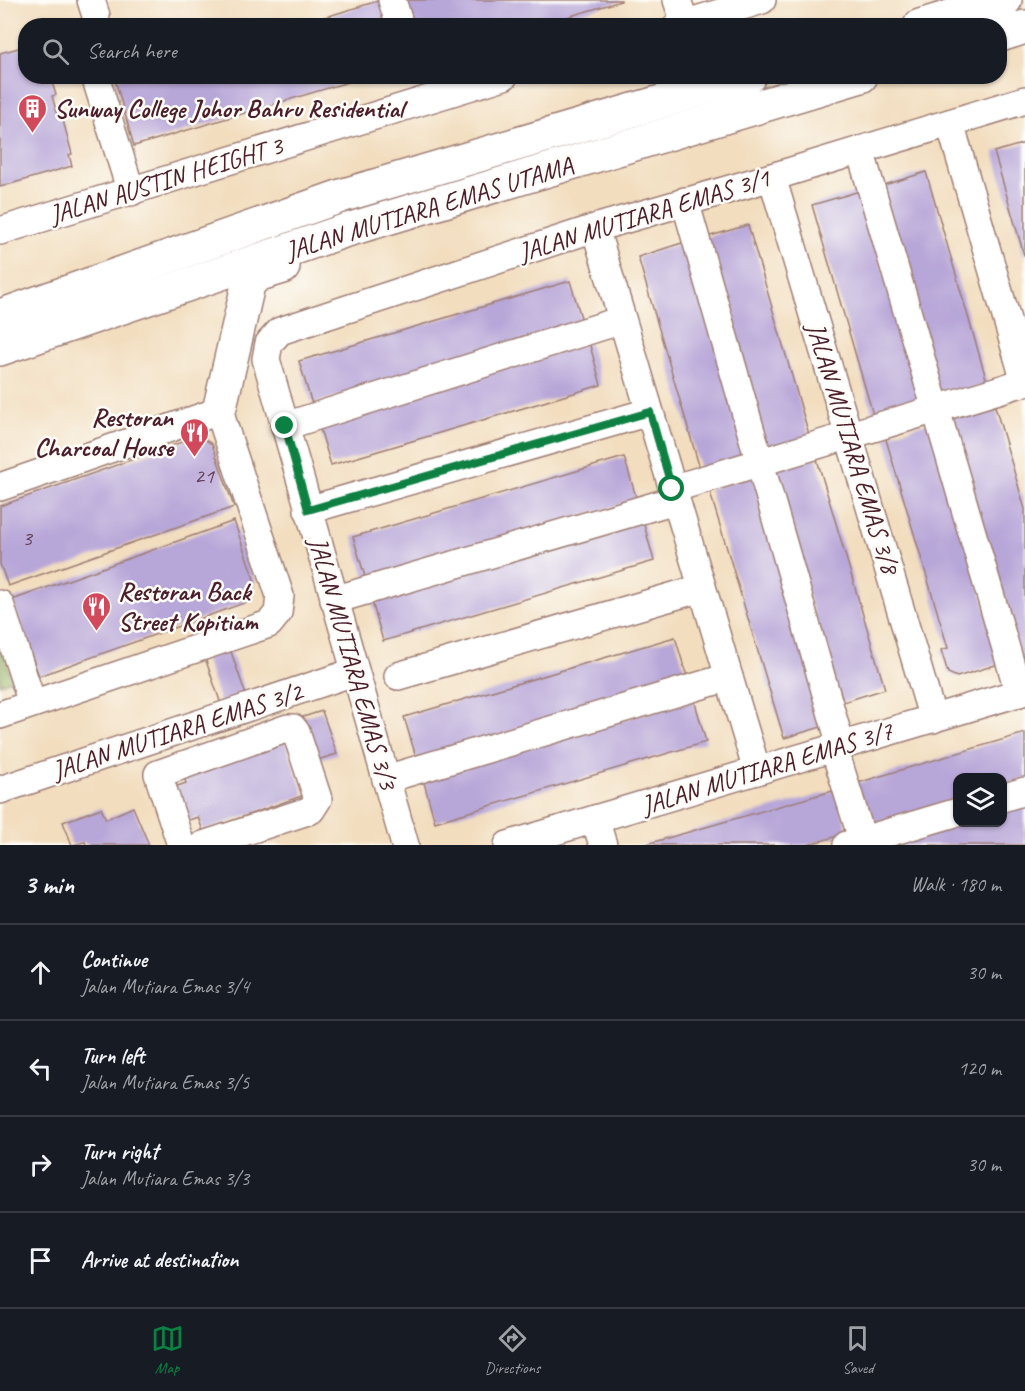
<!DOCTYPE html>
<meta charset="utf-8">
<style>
body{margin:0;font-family:Caveat,sans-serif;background:#20242c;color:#f1f3f6}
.controls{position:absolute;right:18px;bottom:18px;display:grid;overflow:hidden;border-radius:12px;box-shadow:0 2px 4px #0004}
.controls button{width:54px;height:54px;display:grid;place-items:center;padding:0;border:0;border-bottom:2px solid #363941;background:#171b24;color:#f1f3f6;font:30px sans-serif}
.stop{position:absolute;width:18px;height:18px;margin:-14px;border:4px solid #0b8043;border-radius:50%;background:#fff}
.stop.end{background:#0b8043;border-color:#fff;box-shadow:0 2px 6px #0008}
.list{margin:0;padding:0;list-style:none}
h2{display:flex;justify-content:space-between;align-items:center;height:78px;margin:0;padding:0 24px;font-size:26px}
h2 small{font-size:20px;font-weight:400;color:#9ea1a6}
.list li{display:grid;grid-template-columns:39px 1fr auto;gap:18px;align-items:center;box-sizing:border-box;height:96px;padding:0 24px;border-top:2px solid #363941}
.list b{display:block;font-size:22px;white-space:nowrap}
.list p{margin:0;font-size:20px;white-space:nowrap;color:#9ea1a6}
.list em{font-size:20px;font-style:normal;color:#9ea1a6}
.icon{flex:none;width:33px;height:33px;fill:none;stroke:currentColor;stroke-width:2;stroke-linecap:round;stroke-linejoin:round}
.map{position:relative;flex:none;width:1025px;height:845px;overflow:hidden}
.search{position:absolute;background:#171b24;box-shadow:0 2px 4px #0004;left:18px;right:18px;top:18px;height:66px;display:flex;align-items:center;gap:15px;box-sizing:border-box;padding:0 21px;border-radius:24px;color:#9ea1a6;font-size:22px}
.sheet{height:462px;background:#171b24}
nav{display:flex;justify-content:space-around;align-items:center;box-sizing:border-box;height:84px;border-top:2px solid #363941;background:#171b24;font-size:16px;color:#9ea1a6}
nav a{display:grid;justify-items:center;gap:3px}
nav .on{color:#0b8043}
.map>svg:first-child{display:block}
</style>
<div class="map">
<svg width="1025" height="845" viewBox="0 0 1025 845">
<rect width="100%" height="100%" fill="#fdfcf7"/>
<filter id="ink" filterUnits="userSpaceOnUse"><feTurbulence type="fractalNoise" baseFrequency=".0167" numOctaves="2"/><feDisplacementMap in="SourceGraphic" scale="12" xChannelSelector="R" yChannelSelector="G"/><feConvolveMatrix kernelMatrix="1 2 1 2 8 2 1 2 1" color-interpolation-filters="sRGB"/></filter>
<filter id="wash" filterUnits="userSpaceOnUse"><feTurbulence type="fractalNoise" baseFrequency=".008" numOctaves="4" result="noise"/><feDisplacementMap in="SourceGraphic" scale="24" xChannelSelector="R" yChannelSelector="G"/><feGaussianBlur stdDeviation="1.35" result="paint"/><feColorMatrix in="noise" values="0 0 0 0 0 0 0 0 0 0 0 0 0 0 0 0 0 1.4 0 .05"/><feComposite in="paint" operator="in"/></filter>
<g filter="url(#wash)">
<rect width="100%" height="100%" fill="#f2ddbe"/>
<polygon fill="#96b366" stroke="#706948" stroke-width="1.5" points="0,642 12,680 0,684"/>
<g id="blocks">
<g fill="#b7a6d8">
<polygon points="381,0 389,26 299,26 299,25"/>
<polygon points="402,0 621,0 621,1 537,26 410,26"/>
<polygon points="26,46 26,76 50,76 56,95 52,96 57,114 61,113 72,154 69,155 72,166 0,187 0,53"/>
<polygon points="126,76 365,76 365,77 134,146 115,80"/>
<polygon points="1025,143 1025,255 1024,255 994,152"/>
<polygon points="926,172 988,385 940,399 878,187"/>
<polygon points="860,191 922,403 874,418 812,205"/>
<polygon points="748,225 810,438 762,452 700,239"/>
<polygon points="685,242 748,455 700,469 638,257"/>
<polygon points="570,281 583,324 312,404 299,361"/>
<polygon points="589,342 601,385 331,465 318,422"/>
<polygon points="994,403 1025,509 1025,656 1017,658 946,418"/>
<polygon points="930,422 1002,663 957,677 948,673 941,650 948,648 885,436"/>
<polygon points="199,436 212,444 234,507 8,586 0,564 0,506"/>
<polygon points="816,456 885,689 840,703 771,469"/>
<polygon points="624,457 637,500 366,580 353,537"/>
<polygon points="753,475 828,725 784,738 709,489"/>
<polygon points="642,517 654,561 383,641 371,598"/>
<polygon points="234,521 255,582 247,602 39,676 12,600"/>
<polygon points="675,637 688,680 417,760 404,717"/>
<polygon points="230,649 246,695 221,704 205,658"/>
<polygon points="694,699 706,742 435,822 423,779"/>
<polygon points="322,711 337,754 317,760 303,717"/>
<polygon points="282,732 304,795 203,831 198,817 183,822 172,788 186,783 181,767"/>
<polygon points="1025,733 1025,779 1002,786 1002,777 957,777 957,799 866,826 854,784"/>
<polygon points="836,790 848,833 807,845 643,845"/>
<polygon points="1025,802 1025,845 880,845 957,822 1002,822 1002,808"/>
<polygon points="133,807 149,845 86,845 85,842 72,845 63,822 101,808 106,819"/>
</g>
</g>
</g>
<g filter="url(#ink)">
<use href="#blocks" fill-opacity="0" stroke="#9e7e74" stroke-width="1.5"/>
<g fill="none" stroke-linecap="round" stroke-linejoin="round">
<defs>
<g id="minor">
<polyline points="91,0 96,16"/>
<polyline points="392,0 400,26"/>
<polyline points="677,0 686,26"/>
<polyline points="677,26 762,0"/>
<polyline points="95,76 131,192"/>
<polyline points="860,150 1019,693"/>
<polyline points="772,177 933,719"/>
<polyline points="685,201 841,746"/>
<polyline points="595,228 757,771"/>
<polyline points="0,231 504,76"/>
<polyline points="285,426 622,320"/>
<polyline points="0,487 219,411 280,596 278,613 269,624 0,715"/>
<polyline points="672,489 1025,382 950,123"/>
<polyline points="308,510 649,412"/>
<polyline points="334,600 675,500"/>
<polyline points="0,604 32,703"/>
<polyline points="398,676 702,588"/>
<polyline points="834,748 864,845"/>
<polyline points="386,779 729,677"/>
<polyline points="0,790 354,672"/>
<polyline points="1002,798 1025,791"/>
<polyline points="595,819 603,845"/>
<polyline points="181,845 158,774 288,728 293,728 296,732 318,799 311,810 203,845"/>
<polyline points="405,845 266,359 269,343 280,331 595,228 772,177 1025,100"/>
<polyline points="508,845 1025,691"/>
<polyline points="847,845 958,812"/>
</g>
<g id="major">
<polyline points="920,26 1005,0"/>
<polyline points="1000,35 1025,27"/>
<polyline points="0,316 344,195 749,76"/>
<polyline points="0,349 344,231 861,76"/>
<polyline points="219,411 249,281 260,274 283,267"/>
</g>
</defs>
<use href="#minor" stroke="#9e7e74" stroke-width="30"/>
<use href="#major" stroke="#9e7e74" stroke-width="36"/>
<use href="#minor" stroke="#fff" stroke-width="27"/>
<use href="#major" stroke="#fff" stroke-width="33"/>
</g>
</g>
<g fill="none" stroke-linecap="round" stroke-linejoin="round" filter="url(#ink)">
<polyline stroke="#0b8043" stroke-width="8" points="285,426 308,510 650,412 672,489"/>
</g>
<defs>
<symbol id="building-pin" viewBox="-11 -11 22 30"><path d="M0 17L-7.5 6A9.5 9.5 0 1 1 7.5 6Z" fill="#d1495b" stroke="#fdfcf7"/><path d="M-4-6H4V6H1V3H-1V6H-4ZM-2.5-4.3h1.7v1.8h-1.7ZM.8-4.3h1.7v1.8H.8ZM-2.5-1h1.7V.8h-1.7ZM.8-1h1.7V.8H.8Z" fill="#fff"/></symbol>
<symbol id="restaurant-pin" viewBox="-11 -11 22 30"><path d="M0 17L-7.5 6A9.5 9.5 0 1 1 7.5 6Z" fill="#d1495b" stroke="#fdfcf7"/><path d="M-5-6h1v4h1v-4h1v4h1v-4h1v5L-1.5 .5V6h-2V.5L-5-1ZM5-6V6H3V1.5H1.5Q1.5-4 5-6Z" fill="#fff"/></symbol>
</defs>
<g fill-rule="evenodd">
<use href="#building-pin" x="16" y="92" width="33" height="45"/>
<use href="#restaurant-pin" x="178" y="416" width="33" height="45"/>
<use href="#restaurant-pin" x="80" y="590" width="33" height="45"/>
</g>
<g text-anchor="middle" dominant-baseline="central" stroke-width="5" stroke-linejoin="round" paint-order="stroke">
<g font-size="22" fill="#654156">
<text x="204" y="476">21</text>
<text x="27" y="538">3</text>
</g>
<g font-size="26" font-weight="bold" fill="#4a1f2b" stroke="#fdfcf7" text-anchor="start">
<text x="54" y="108">Sunway College Johor Bahru Residential</text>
<text x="173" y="417" text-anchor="end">Restoran<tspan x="173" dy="30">Charcoal House</tspan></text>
<text x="118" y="591">Restoran Back<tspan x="118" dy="30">Street Kopitiam</tspan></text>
</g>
<g font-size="26" fill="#4a1f2b" stroke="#fdfcf7">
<text transform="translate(166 180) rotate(-17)">JALAN AUSTIN HEIGHT 3</text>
<text transform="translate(429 208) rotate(-17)">JALAN MUTIARA EMAS UTAMA</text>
<text transform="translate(644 215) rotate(-17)">JALAN MUTIARA EMAS 3/1</text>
<text transform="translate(853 448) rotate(73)">JALAN MUTIARA EMAS 3/8</text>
<text transform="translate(353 663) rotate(74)">JALAN MUTIARA EMAS 3/3</text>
<text transform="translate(177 731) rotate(-18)">JALAN MUTIARA EMAS 3/2</text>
<text transform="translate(767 768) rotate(-17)">JALAN MUTIARA EMAS 3/7</text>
</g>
</g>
</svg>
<div class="controls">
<button><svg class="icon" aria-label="layers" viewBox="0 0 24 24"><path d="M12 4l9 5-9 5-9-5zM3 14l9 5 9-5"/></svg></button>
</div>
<div class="stop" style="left:672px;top:489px"></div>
<div class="stop end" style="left:285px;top:426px"></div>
<div class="search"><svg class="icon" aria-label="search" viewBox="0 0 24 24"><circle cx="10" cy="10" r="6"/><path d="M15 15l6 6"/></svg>Search here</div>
</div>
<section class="sheet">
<h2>3 min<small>Walk · 180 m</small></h2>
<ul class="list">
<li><svg class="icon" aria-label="ahead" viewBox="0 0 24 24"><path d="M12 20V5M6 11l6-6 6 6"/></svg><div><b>Continue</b><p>Jalan Mutiara Emas 3/4</p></div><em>30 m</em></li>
<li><svg class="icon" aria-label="left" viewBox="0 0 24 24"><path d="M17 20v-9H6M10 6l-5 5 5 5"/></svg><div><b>Turn left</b><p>Jalan Mutiara Emas 3/5</p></div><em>120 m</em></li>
<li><svg class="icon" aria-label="right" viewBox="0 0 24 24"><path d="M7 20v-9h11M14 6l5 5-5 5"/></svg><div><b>Turn right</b><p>Jalan Mutiara Emas 3/3</p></div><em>30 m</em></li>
<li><svg class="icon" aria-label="arrive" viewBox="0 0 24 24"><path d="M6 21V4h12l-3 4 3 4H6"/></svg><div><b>Arrive at destination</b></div></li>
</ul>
</section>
<nav>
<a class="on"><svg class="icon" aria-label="map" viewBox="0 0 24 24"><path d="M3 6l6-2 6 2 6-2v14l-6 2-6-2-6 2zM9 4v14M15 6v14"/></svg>Map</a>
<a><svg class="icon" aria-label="directions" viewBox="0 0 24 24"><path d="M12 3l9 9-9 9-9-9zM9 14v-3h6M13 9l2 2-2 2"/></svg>Directions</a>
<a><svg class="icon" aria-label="saved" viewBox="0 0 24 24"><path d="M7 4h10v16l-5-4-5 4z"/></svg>Saved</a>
</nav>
